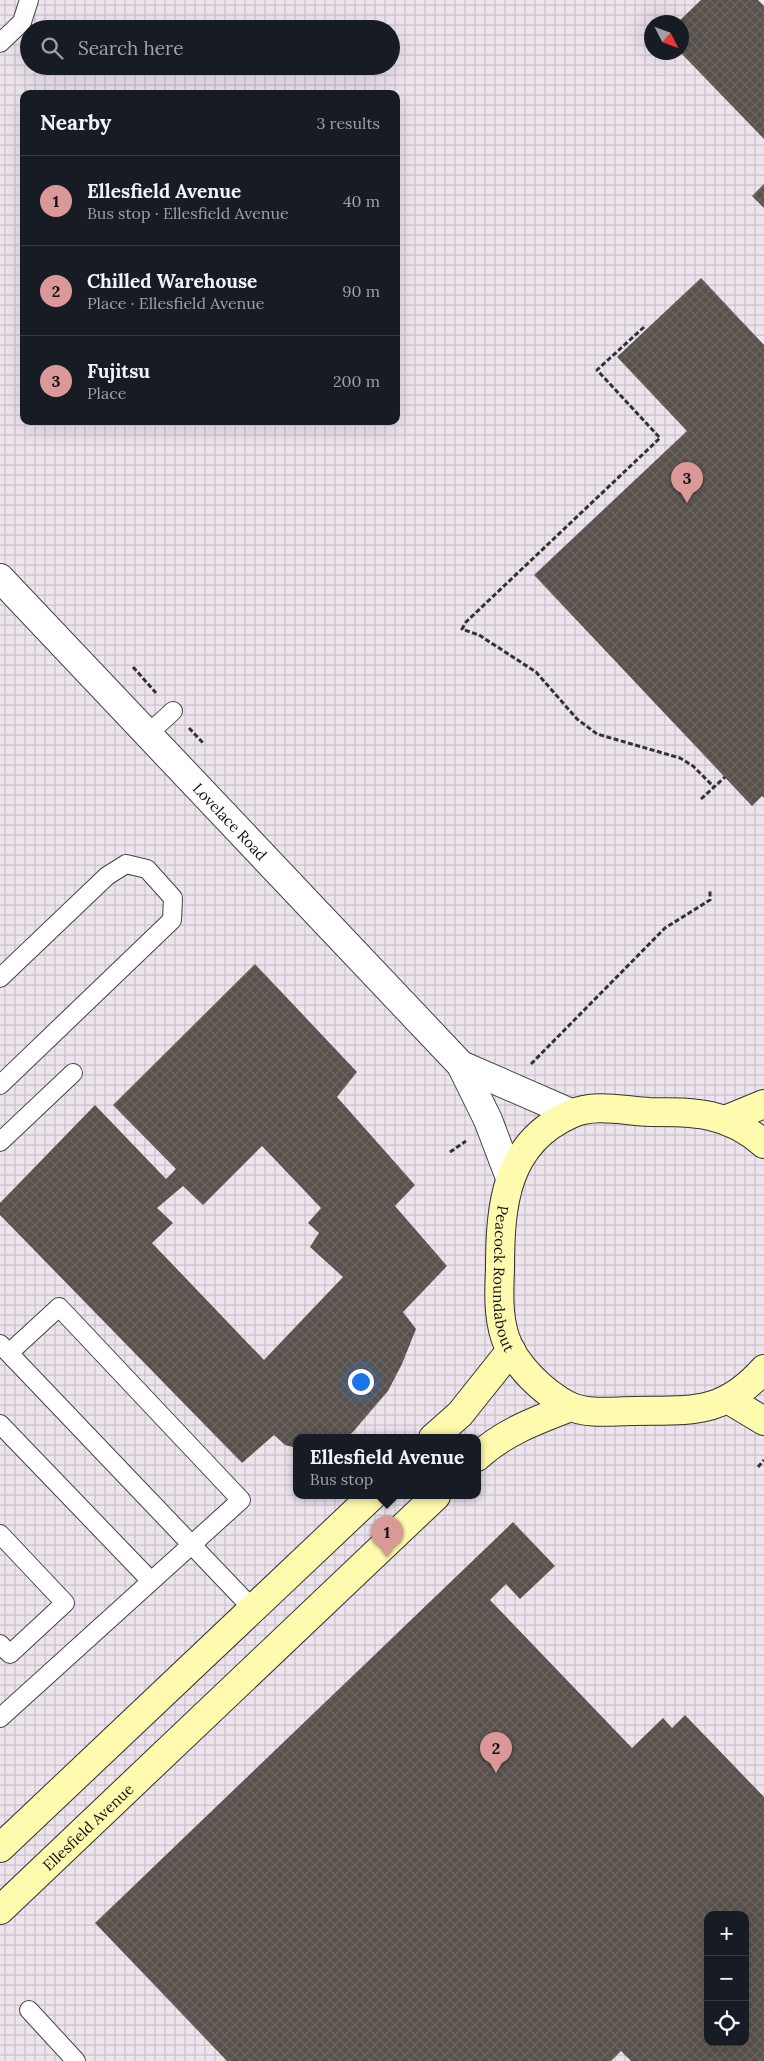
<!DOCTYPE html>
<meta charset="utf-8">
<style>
body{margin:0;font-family:Lora,serif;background:#242831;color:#f1f3f6}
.controls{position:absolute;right:15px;bottom:15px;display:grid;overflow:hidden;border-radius:10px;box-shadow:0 5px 20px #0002}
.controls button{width:45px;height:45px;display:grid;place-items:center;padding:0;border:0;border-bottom:1px solid #363941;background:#171b24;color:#f1f3f6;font:25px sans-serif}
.compass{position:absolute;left:644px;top:15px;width:45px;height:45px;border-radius:50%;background:#171b24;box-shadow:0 5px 20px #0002;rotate:132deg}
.you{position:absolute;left:360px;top:1381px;width:18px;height:18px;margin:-12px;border:4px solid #fff;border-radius:50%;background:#1a73e8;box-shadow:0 0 0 8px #1a73e833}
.badge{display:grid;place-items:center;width:32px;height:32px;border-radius:50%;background:#db9899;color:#111;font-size:16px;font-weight:700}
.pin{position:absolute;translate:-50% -41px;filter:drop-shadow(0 1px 2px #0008)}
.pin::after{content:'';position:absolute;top:26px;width:18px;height:15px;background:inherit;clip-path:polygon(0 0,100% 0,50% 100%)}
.popup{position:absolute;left:293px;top:1434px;width:188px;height:65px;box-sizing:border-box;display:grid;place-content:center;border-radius:10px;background:#171b24;filter:drop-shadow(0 1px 4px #0005);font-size:16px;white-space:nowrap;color:#9ea1a6}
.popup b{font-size:19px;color:#f1f3f6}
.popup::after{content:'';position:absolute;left:50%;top:100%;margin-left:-10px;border:10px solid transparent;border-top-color:#171b24}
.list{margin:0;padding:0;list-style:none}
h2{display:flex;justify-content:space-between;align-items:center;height:65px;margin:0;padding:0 20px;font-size:21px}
h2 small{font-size:16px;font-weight:400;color:#9ea1a6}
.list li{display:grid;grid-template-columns:32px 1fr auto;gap:15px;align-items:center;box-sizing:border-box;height:90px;padding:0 20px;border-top:1px solid #363941}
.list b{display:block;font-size:19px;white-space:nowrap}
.list p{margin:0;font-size:16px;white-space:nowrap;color:#9ea1a6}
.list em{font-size:16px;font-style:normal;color:#9ea1a6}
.icon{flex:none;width:28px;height:28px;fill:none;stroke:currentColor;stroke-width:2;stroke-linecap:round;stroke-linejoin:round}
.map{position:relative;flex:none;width:764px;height:2061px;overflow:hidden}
.search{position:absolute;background:#171b24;box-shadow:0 5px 20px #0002;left:20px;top:20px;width:380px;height:55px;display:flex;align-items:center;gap:12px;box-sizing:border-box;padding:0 18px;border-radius:28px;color:#9ea1a6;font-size:19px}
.panel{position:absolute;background:#171b24;box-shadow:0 5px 20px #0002;left:20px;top:90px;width:380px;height:335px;border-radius:10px}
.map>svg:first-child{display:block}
</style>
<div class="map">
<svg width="764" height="2061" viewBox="0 0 764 2061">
<defs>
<pattern id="industrial-grid" width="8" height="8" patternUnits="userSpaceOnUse" patternTransform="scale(1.25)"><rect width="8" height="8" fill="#ede4ee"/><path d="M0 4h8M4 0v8" fill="none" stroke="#cac3cb"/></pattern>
<pattern id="building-cross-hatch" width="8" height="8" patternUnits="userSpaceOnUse" patternTransform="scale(1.25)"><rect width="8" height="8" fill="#58514c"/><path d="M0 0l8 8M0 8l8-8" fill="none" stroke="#6b6561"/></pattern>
</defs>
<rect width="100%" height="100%" fill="#fffdf2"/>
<path fill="url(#industrial-grid)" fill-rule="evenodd" d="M0 0H764V2061H0ZM652 22H682V52H652ZM29 29H391V66H29ZM24 94H396V421H24ZM297 1438H477V1496H297ZM708 1915H745V2042H708Z"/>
<g fill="url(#building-cross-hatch)" fill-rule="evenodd">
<polygon points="701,0 758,0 764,6 764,139 680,52 682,22 678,22"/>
<polygon points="764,184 764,208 752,196"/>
<polygon points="701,278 764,345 764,798 762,796 752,806 534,575 687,431 617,357"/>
<path d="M255 964 357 1072 337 1097 415 1185 395 1206 447 1266 403 1312 416 1329 402 1364 388 1391 352 1433 343 1438H297V1448L285 1445 274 1435 242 1463 0 1215V1203L95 1105 166 1179 176 1169 113 1105ZM262 1146 321 1208 308 1223 319 1233 310 1247 343 1277 264 1360 152 1243 173 1223 157 1208 183 1186 203 1205Z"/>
<path d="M513 1522 555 1566 520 1599 506 1584 490 1600 632 1748 663 1718 672 1728 685 1715 764 1797V2061H631L621 2051 611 2061H227L95 1923ZM708 1915H745V2042H708Z"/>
</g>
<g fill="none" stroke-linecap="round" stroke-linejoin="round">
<defs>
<g id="lane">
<polyline points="0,43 22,22 29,0"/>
<polyline points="149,733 173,711"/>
<polyline points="0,978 107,876 126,864 147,869 173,898 172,920 0,1085"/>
<polyline points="0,1142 73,1073"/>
<polyline points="0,1344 252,1608"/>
<polyline points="0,1424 151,1581"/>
<polyline points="0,1534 65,1603 10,1654 0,1644"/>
<polyline points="0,1718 241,1500 59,1307 9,1353"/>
<polyline points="29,2010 76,2061"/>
</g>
<g id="street">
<path id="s1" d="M0 578 461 1065 488 1120 510 1178"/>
<polyline points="461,1065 571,1113"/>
</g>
<g id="secondary">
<polyline points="725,1120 764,1104"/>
<path id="s2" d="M764 1144C728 1112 695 1112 650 1112 625 1111 595 1103 571 1114 505 1143 500 1206 500 1269 499 1292 498 1315 505 1337 514 1365 544 1393 569 1406 588 1415 613 1411 633 1411 691 1410 722 1416 764 1369"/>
<polyline points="729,1400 764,1421"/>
<polyline points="433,1438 460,1414 511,1350"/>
<path d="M477 1457C504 1432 537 1420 571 1407"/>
<polyline points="0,1848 372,1496"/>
<path id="s3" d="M0 1910 436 1496"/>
</g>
</defs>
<use href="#lane" stroke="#434343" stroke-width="20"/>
<use href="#street" stroke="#434343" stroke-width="30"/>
<use href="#secondary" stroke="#323232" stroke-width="30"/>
<g stroke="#323232" stroke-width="3" stroke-dasharray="5 2.5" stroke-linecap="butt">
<polyline points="644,327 597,370 660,438 466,622 462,629 479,635 536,672 577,719 597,734 680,758 693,766 714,787"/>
<polyline points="133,667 156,693"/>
<polyline points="189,728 204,744"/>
<polyline points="701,799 725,777"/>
<polyline points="531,1064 665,928 710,900 710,889"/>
<polyline points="450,1152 466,1141"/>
<polyline points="758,1467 764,1460"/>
</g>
<use href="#lane" stroke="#fff" stroke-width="18"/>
<use href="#street" stroke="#fff" stroke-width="28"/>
<use href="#secondary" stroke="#fefaae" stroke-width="28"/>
</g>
<g text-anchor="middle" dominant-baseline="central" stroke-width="5" stroke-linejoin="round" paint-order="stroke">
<g font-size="15" fill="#101010" stroke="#fff">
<text stroke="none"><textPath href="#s1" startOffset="335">Lovelace Road</textPath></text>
<text stroke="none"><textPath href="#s2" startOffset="394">Peacock Roundabout</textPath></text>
<text stroke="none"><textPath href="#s3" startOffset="121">Ellesfield Avenue</textPath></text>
</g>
</g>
</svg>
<div class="controls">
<button>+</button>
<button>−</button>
<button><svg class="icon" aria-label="locate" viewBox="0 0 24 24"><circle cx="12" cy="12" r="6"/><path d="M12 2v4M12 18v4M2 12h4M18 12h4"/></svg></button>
</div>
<svg class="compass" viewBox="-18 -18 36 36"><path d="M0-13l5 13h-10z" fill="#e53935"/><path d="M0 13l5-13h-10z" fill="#9ea1a6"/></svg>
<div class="you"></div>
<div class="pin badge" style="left:387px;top:1557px">1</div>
<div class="popup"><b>Ellesfield Avenue</b>Bus stop</div>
<div class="pin badge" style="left:496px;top:1773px">2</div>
<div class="pin badge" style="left:687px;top:503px">3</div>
<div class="search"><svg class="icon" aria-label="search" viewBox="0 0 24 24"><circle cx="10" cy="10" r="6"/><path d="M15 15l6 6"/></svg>Search here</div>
<section class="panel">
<h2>Nearby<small>3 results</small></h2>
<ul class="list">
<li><span class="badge">1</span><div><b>Ellesfield Avenue</b><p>Bus stop · Ellesfield Avenue</p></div><em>40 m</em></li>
<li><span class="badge">2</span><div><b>Chilled Warehouse</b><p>Place · Ellesfield Avenue</p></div><em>90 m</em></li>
<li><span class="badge">3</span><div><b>Fujitsu</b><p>Place</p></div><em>200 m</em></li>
</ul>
</section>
</div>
